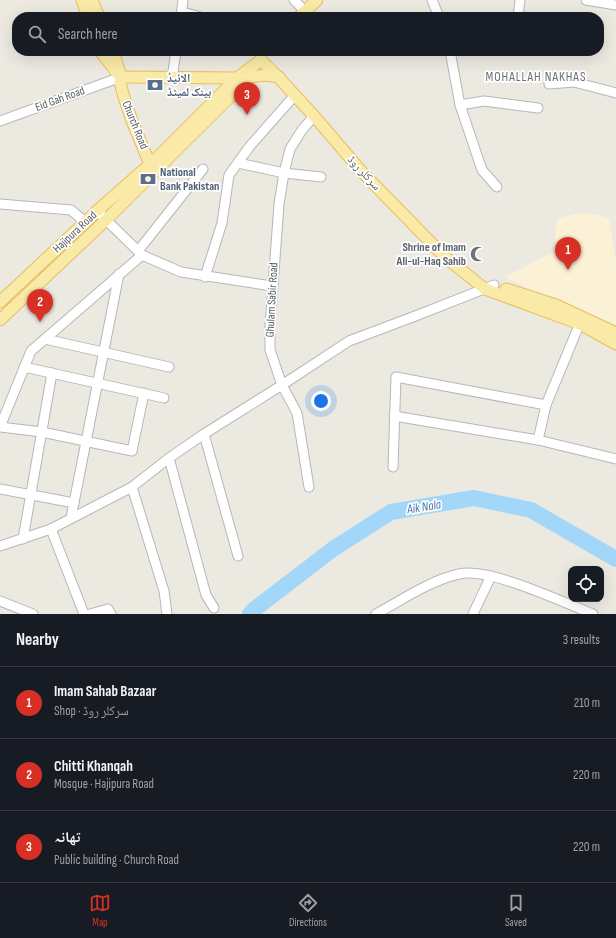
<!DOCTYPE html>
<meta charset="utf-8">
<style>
body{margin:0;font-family:"Sofia Sans Condensed","Noto Naskh Arabic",sans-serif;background:#242831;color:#f1f3f6}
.controls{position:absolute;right:12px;bottom:12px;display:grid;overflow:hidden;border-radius:8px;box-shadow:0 4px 16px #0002}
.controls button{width:36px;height:36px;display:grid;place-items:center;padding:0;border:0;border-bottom:1px solid #363941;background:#171b24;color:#f1f3f6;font:20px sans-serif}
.you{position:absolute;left:321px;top:401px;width:14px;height:14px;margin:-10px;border:3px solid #fff;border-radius:50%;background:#1a73e8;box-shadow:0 0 0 6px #1a73e833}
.badge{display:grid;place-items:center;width:26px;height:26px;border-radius:50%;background:#d93025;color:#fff;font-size:13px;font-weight:700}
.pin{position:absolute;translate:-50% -33px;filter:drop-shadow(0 1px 2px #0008)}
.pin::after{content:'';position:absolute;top:21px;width:14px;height:12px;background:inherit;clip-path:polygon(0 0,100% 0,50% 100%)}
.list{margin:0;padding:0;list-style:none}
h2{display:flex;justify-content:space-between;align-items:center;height:52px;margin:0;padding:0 16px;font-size:17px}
h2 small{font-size:13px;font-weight:400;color:#9ea1a6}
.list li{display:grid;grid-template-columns:26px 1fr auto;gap:12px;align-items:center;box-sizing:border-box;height:72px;padding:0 16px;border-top:1px solid #363941}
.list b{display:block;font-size:15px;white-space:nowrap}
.list p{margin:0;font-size:13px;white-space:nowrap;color:#9ea1a6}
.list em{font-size:13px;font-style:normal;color:#9ea1a6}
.icon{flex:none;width:22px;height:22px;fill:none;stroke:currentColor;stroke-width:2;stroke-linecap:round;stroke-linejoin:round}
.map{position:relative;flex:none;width:616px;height:614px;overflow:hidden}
.search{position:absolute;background:#171b24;box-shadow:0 4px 16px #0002;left:12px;right:12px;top:12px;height:44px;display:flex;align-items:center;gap:10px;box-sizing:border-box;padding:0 14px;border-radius:16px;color:#9ea1a6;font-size:15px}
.sheet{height:268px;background:#171b24}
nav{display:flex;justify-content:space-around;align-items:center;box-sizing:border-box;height:56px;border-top:1px solid #363941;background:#171b24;font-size:11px;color:#9ea1a6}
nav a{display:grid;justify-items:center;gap:2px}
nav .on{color:#d93025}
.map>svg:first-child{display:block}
</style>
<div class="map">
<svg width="616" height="614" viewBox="0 0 616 614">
<rect width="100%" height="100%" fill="#ece9e1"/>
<polygon fill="#fbf1d6" points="579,213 598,215 609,218 616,262 616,331 505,277 555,251 555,229 559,218"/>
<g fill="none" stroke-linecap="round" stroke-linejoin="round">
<polyline stroke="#a3d7fa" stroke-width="16" points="250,614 256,608 333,549 391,512 474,498 531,510 616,559"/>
<defs>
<g id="minor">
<polyline points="294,0 305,11"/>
<polyline points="432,0 439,17"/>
<polyline points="586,0 616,5"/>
<polyline points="182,12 201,17"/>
<polyline points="181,16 183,0"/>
<polyline points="518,17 520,0"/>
<polyline points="450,51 460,105 482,170 497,187"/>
<polyline points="172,78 176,51"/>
<polyline points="549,84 574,82 616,93"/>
<polyline points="460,105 484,101 538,108"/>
<polyline points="0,121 121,77"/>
<polyline points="238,163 284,173 321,177"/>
<polyline points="0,204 71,210 85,222"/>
<polyline points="97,211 142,255 181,272 272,286"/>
<polyline points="138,251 203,169"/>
<polyline points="142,255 31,351 0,427 42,432 132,451 144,393"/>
<polyline points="205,277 222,223 229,175 250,146 295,95"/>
<polyline points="45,339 169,367"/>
<polyline points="24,367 164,398"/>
<polyline points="394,416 538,440 616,459"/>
<polyline points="204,434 238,556"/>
<polyline points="538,440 546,405 582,318"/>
<polyline points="169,458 206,595 214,608"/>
<polyline points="393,467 396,377 546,405"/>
<polyline points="132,487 164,591 167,614"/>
<polyline points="309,487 297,413 282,385 270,350 270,326 279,204 284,173 290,149 302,130 314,116"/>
<polyline points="0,489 74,503"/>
<polyline points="71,518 119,274"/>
<polyline points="51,529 84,614"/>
<polyline points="23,539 52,373"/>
<polyline points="0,546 51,529 132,487 169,458 204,434 282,385 349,341 418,315 494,285"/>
<polyline points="0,601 33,614"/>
<polyline points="90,614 108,609 111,614"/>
<path d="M376 614C402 600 431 580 459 574 489 567 562 602 593 614"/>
<polyline points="473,614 491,576"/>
</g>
<g id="major">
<polyline points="82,0 88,17"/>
<polyline points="92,0 99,17"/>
<polyline points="299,17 317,0"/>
<polyline points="100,51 118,74"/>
<polyline points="113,51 121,77 120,82 123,94 132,121 152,169"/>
<polyline points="261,60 279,78 314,116 362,172 445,257 485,289 580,324 616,344"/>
<polyline points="121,77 237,78"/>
<polyline points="506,289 556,305 616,333"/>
<polyline points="0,302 97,211 156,159 237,78 261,60"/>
<polyline points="0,320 106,220 250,77 265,75 279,77"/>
</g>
</defs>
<use href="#minor" stroke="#b4b7bb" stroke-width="11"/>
<use href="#major" stroke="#e9bd5d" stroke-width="13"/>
<use href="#minor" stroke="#fff" stroke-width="9"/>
<use href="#major" stroke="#faeaa7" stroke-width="11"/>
</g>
<defs>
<symbol id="bank-bare" viewBox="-9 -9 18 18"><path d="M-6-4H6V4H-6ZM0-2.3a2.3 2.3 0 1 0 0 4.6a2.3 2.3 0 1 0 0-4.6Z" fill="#5c6f8a" stroke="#fff" stroke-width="2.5" paint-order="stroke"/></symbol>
<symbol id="mosque-bare" viewBox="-9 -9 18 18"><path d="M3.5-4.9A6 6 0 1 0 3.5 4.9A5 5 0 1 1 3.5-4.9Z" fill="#6b7280" stroke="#fff" stroke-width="2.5" paint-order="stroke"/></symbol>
</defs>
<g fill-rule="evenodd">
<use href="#bank-bare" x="144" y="74" width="22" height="22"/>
<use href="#bank-bare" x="137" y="168" width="22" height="22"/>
<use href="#mosque-bare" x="467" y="243" width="22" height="22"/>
</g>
<g text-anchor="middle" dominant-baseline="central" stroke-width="3.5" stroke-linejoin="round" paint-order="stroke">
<g font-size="12" font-weight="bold" fill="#4e5e75" stroke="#fff" text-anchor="start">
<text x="167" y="78">الائیڈ<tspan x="167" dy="14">بینک لمیٹڈ</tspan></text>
<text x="160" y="172">National<tspan x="160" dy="14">Bank Pakistan</tspan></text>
</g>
<g font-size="12" fill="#595d61" stroke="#fff">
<text transform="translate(60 99) rotate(-20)">Eid Gah Road</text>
<text transform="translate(135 125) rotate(68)">Church Road</text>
<text transform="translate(364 173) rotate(47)">سرکلر روڈ</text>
<text transform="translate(75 232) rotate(-43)">Hajipura Road</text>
<text transform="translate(272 300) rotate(-87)">Ghulam Sabir Road</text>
</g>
<g font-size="12" font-weight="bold" fill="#5b616d" stroke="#fff" text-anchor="end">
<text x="466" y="247">Shrine of Imam<tspan x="466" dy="14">Ali-ul-Haq Sahib</tspan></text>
</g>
<g font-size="13" letter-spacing="1" fill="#6b6f73" stroke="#fff">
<text x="536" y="77">MOHALLAH NAKHAS</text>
</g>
<g font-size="13" font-style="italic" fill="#4278aa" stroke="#fff">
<text transform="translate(424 507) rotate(-9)">Aik Nala</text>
</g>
</g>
</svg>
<div class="controls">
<button><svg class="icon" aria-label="locate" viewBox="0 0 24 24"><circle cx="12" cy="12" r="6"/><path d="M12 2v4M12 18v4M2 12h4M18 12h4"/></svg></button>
</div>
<div class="you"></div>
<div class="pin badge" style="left:568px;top:270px">1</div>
<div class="pin badge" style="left:40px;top:322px">2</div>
<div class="pin badge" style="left:247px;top:115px">3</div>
<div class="search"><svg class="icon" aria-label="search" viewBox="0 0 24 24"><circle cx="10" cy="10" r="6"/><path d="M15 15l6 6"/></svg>Search here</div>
</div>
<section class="sheet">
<h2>Nearby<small>3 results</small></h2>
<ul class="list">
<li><span class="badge">1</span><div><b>Imam Sahab Bazaar</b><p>Shop · سرکلر روڈ</p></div><em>210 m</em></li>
<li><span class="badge">2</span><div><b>Chitti Khanqah</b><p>Mosque · Hajipura Road</p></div><em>220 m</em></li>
<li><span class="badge">3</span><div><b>تھانہ</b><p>Public building · Church Road</p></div><em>220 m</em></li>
</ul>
</section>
<nav>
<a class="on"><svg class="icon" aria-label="map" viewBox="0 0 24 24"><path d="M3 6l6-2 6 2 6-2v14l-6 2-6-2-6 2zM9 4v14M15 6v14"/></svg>Map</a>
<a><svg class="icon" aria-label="directions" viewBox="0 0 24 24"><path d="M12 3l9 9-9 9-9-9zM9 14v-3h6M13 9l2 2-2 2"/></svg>Directions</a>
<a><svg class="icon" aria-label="saved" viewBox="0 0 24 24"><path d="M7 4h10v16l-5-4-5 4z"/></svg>Saved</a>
</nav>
